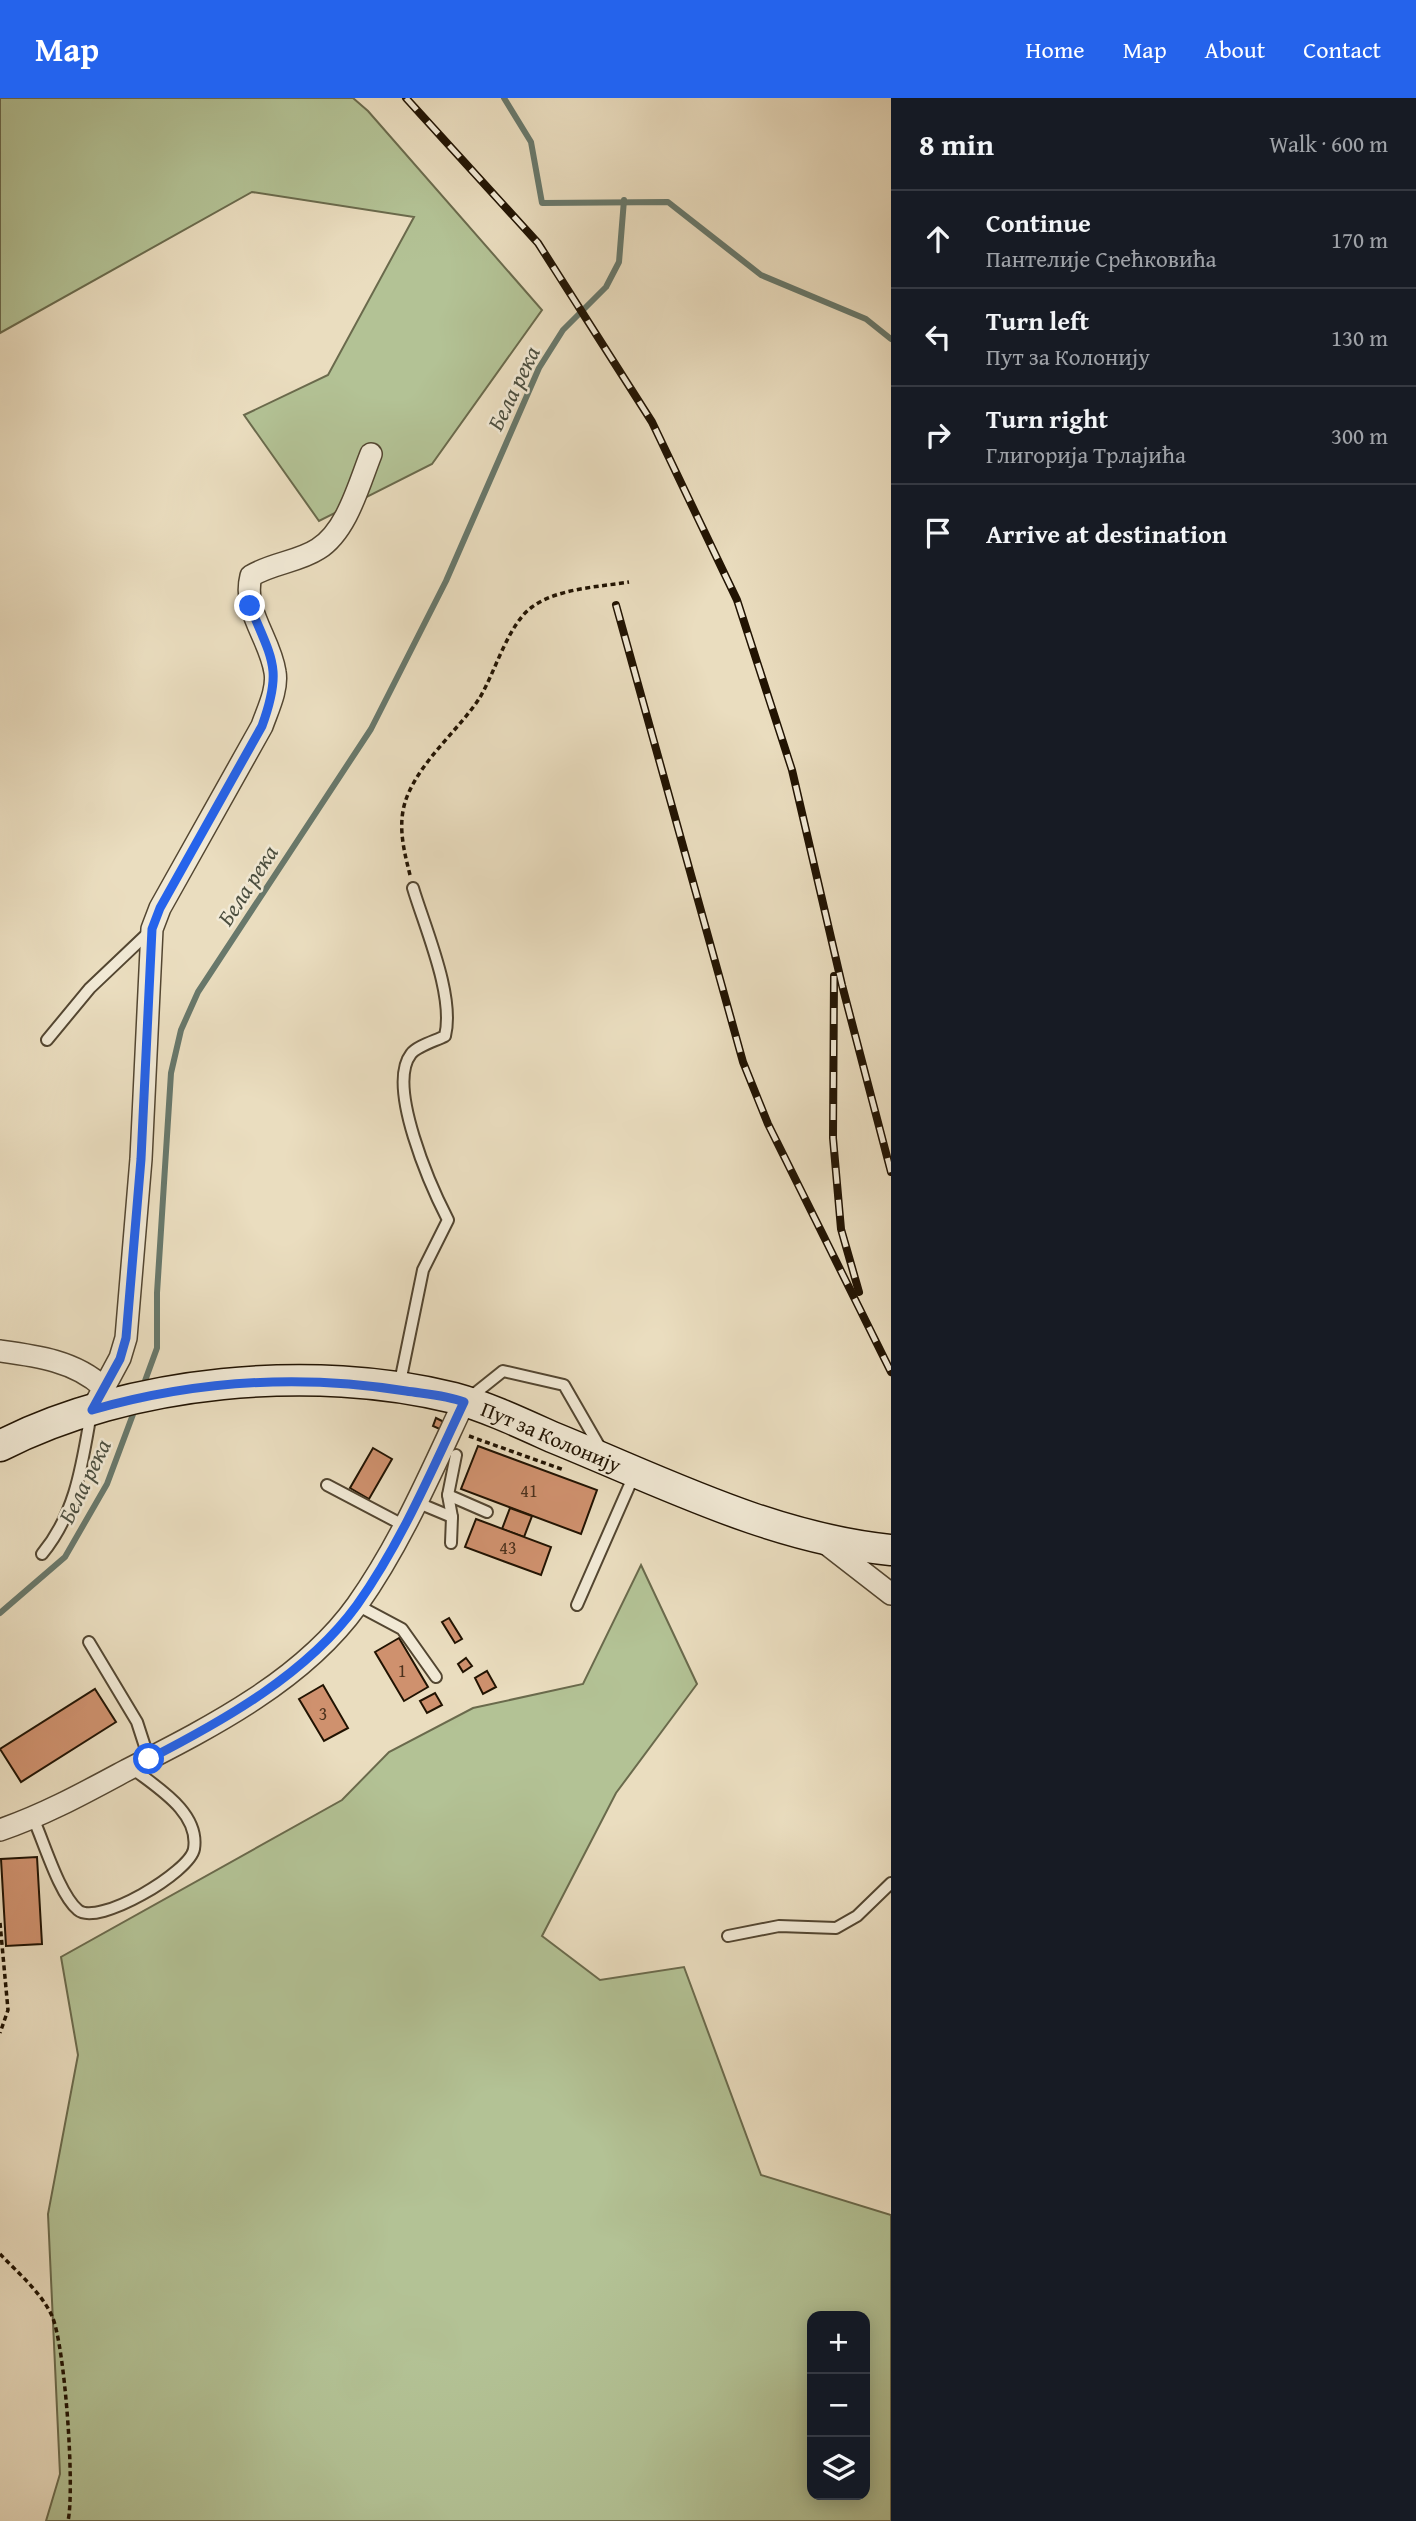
<!DOCTYPE html>
<meta charset="utf-8">
<style>
body{margin:0;font-family:"Gentium Book Plus",serif;background:#20242c;color:#f1f3f6}
.controls{position:absolute;right:21px;bottom:21px;display:grid;overflow:hidden;border-radius:14px;box-shadow:0 4px 18px #0003}
.controls button{width:63px;height:63px;display:grid;place-items:center;padding:0;border:0;border-bottom:2px solid #363941;background:#171b24;color:#f1f3f6;font:35px sans-serif}
.stop{position:absolute;width:21px;height:21px;margin:-16px;border:5px solid #2563eb;border-radius:50%;background:#fff}
.stop.end{background:#2563eb;border-color:#fff;box-shadow:0 2px 7px #0008}
.list{margin:0;padding:0;list-style:none}
h2{display:flex;justify-content:space-between;align-items:center;height:91px;margin:0;padding:0 28px;font-size:30px}
h2 small{font-size:23px;font-weight:400;color:#9ea1a6}
.list li{display:grid;grid-template-columns:46px 1fr auto;gap:21px;align-items:center;box-sizing:border-box;height:98px;padding:0 28px;border-top:2px solid #363941}
.list b{display:block;font-size:26px;white-space:nowrap}
.list p{margin:0;font-size:23px;white-space:nowrap;color:#9ea1a6}
.list em{font-size:23px;font-style:normal;color:#9ea1a6}
.icon{flex:none;width:38px;height:38px;fill:none;stroke:currentColor;stroke-width:2;stroke-linecap:round;stroke-linejoin:round}
.map{position:relative;flex:none;width:891px;height:2423px;overflow:hidden}
header{display:flex;align-items:center;gap:42px;box-sizing:border-box;height:98px;padding:0 35px;background:#2563eb;color:#fff}
header strong{font-size:33px}
nav{display:flex;gap:38px;margin-inline-start:auto;font-size:24px}
main{display:flex}
aside{flex:1;background:#171b24}
.map>svg:first-child{display:block}
</style>
<header>
<strong>Map</strong>
<nav><a>Home</a><a>Map</a><a>About</a><a>Contact</a></nav>
</header>
<main>
<div class="map">
<svg width="891" height="2423" viewBox="0 0 891 2423">
<rect width="100%" height="100%" fill="#eaddbf"/>
<filter id="stains"><feTurbulence type="fractalNoise" baseFrequency=".00286" numOctaves="4"/><feColorMatrix values="0 0 0 0 .2 0 0 0 0 .09 0 0 0 0 .02 0 0 0 .5 -.17"/></filter>
<radialGradient id="worn" r=".72"><stop offset=".6" stop-color="#630" stop-opacity="0"/><stop offset="1" stop-color="#630" stop-opacity=".3"/></radialGradient>
<g fill="#b3c295" stroke="#6a6a4c" stroke-width="2" fill-rule="evenodd">
<polygon points="0,0 353,0 368,13 542,212 432,366 319,423 244,317 328,277 414,119 252,94 0,235"/>
<path d="M641 1467 697 1586 616 1695 542 1838 600 1882 684 1869 761 2077 891 2117V2423H46L60 2376 48 2116 78 1957 61 1859 342 1702 389 1654 473 1610 583 1586ZM865 2218V2397H812V2218Z"/>
</g>
<g fill="none" stroke-linecap="round" stroke-linejoin="round">
<g stroke="#68786b" stroke-width="6">
<polyline points="504,0 531,44 542,105 668,104 761,177 866,221 891,241"/>
<polyline points="142,1291 157,1250 157,1195 171,975 181,932 198,894 371,631 446,483 539,270 563,232 606,189 619,164 624,102"/>
<polyline points="0,1515 65,1459 107,1386 135,1311"/>
</g>
</g>
<g fill="#cf916e" stroke="#211302" stroke-width="2">
<polygon points="436,1320 448,1326 444,1333 433,1328"/>
<polygon points="478,1348 597,1392 581,1436 461,1391"/>
<polygon points="373,1350 392,1361 369,1401 350,1390"/>
<polygon points="510,1410 532,1418 524,1439 502,1431"/>
<polygon points="476,1421 551,1449 541,1477 465,1449"/>
<polygon points="449,1520 462,1541 455,1545 442,1524"/>
<polygon points="399,1540 428,1589 404,1603 375,1554"/>
<polygon points="466,1560 472,1568 463,1574 458,1566"/>
<polygon points="487,1573 496,1589 483,1596 475,1580"/>
<polygon points="323,1587 348,1630 324,1643 299,1601"/>
<polygon points="95,1591 116,1624 21,1684 0,1651"/>
<polygon points="435,1595 442,1607 427,1615 420,1603"/>
<polygon points="37,1759 42,1846 6,1848 1,1761"/>
</g>
<g fill="none" stroke-linecap="round" stroke-linejoin="round">
<defs>
<g id="lane">
<polyline points="47,942 90,890 150,833"/>
<path d="M399 1289 423 1172 448 1122C431 1089 386 988 411 956 417 948 435 943 445 938 455 898 425 830 413 790"/>
<polyline points="468,1301 503,1273 564,1287 602,1353"/>
<polyline points="327,1387 403,1427"/>
<polyline points="448,1397 487,1414"/>
<polyline points="416,1404 452,1419"/>
<polyline points="451,1445 452,1419 448,1397 456,1357"/>
<path d="M42 1456C76 1415 82 1366 91 1315"/>
<polyline points="357,1507 402,1531 436,1579"/>
<polyline points="577,1507 635,1375"/>
<polyline points="89,1544 137,1624 149,1661"/>
<path d="M33 1720C44 1744 59 1796 78 1812 98 1829 190 1774 194 1751 200 1714 156 1689 132 1670"/>
<polyline points="728,1838 779,1828 836,1830 857,1818 891,1785"/>
</g>
<g id="street">
<path d="M0 1253C37 1258 75 1263 103 1289"/>
<path d="M92 1312 120 1260 126 1240 141 1061 152 831 160 810 262 628C268 611 278 591 275 574 270 540 242 513 251 478 272 465 298 464 318 451 347 433 359 386 371 356"/>
<polyline points="824,1444 891,1496"/>
<path d="M0 1732C44 1717 84 1695 125 1673 207 1631 302 1584 357 1507 401 1445 432 1372 464 1304"/>
</g>
<g id="secondary">
<path id="s1" d="M0 1348C128 1282 314 1265 454 1300 487 1309 521 1325 552 1339 663 1384 771 1440 891 1452"/>
</g>
</defs>
<use href="#lane" stroke="#534631" stroke-width="14"/>
<use href="#street" stroke="#534631" stroke-width="24"/>
<use href="#secondary" stroke="#211302" stroke-width="33"/>
<g stroke="#211302" stroke-width="3.5" stroke-dasharray="5 3.5" stroke-linecap="butt">
<path d="M410 777C403 749 396 722 409 694 425 659 458 632 479 601 495 575 508 526 532 509 558 490 599 489 629 484"/>
<polyline points="469,1338 564,1372"/>
<polyline points="0,1825 8,1912 0,1935"/>
<path d="M0 2156C18 2175 41 2194 52 2218 65 2247 75 2391 68 2423"/>
</g>
<use href="#lane" stroke="#f1e9d5" stroke-width="10"/>
<use href="#street" stroke="#f1e9d5" stroke-width="21"/>
<use href="#secondary" stroke="#f1e9d5" stroke-width="30"/>
<defs>
<g id="rail">
<polyline points="406,0 538,145 652,324 737,502 792,672 842,887 891,1074"/>
<polyline points="616,507 743,964 768,1026 891,1274"/>
<polyline points="834,878 833,1040 841,1131 859,1194"/>
</g>
</defs>
<use href="#rail" stroke="#211302" stroke-width="8"/>
<use href="#rail" stroke="#f1e9d5" stroke-width="5" stroke-dasharray="16" stroke-linecap="butt"/>
</g>
<g fill="none" stroke-linecap="round" stroke-linejoin="round">
<path stroke="#2563eb" stroke-width="9" d="M149 1661C223 1623 307 1576 357 1507 401 1445 432 1372 464 1304 446 1297 426 1296 406 1293 301 1276 194 1283 92 1312L120 1261 126 1240 141 1061 152 831 160 810 262 628C283 570 272 562 250 508"/>
</g>
<g text-anchor="middle" dominant-baseline="central" stroke-width="5" stroke-linejoin="round" paint-order="stroke">
<g font-size="18" fill="#4c321d">
<text x="529" y="1392">41</text>
<text x="508" y="1449">43</text>
<text x="402" y="1572">1</text>
<text x="323" y="1615">3</text>
</g>
<g font-size="21" fill="#211302" stroke="#f1e9d5">
<text stroke="none"><textPath href="#s1" startOffset="570">Пут за Колонију</textPath></text>
</g>
<g font-size="23" font-style="italic" fill="#4b4e3f" stroke="#f1e9d5">
<text transform="translate(513 290) rotate(-64)">Бела река</text>
<text transform="translate(247 787) rotate(-57)">Бела река</text>
<text transform="translate(84 1383) rotate(-64)">Бела река</text>
</g>
</g>
<rect width="100%" height="100%" filter="url(#stains)"/>
<rect width="100%" height="100%" fill="url(#worn)"/>
</svg>
<div class="controls">
<button>+</button>
<button>−</button>
<button><svg class="icon" aria-label="layers" viewBox="0 0 24 24"><path d="M12 4l9 5-9 5-9-5zM3 14l9 5 9-5"/></svg></button>
</div>
<div class="stop" style="left:149px;top:1661px"></div>
<div class="stop end" style="left:250px;top:508px"></div>
</div>
<aside>
<h2>8 min<small>Walk · 600 m</small></h2>
<ul class="list">
<li><svg class="icon" aria-label="ahead" viewBox="0 0 24 24"><path d="M12 20V5M6 11l6-6 6 6"/></svg><div><b>Continue</b><p>Пантелије Срећковића</p></div><em>170 m</em></li>
<li><svg class="icon" aria-label="left" viewBox="0 0 24 24"><path d="M17 20v-9H6M10 6l-5 5 5 5"/></svg><div><b>Turn left</b><p>Пут за Колонију</p></div><em>130 m</em></li>
<li><svg class="icon" aria-label="right" viewBox="0 0 24 24"><path d="M7 20v-9h11M14 6l5 5-5 5"/></svg><div><b>Turn right</b><p>Глигорија Трлајића</p></div><em>300 m</em></li>
<li><svg class="icon" aria-label="arrive" viewBox="0 0 24 24"><path d="M6 21V4h12l-3 4 3 4H6"/></svg><div><b>Arrive at destination</b></div></li>
</ul>
</aside>
</main>
